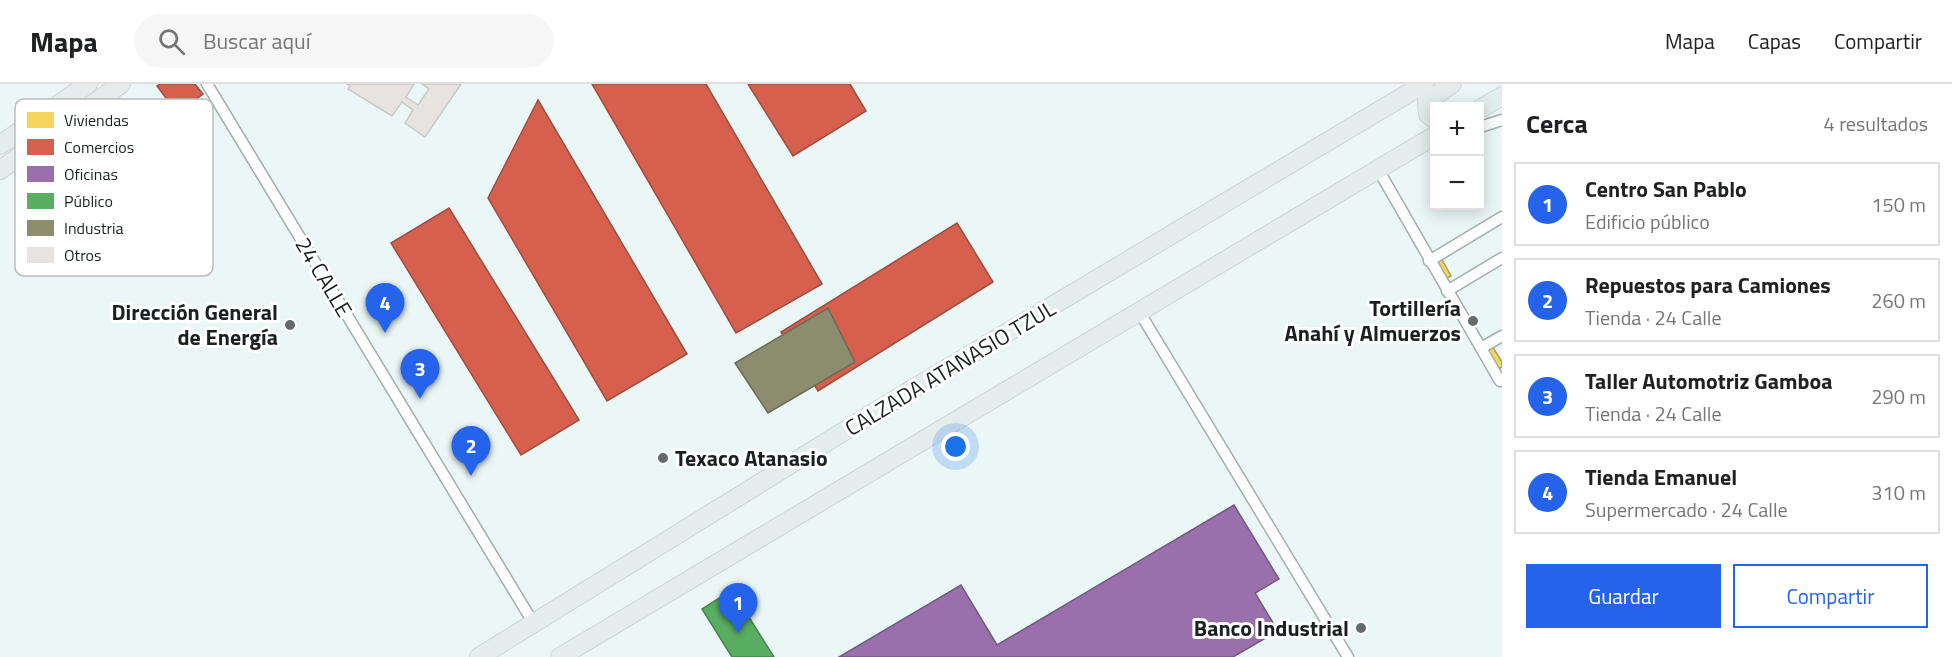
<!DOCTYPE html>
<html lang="es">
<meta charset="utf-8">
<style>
body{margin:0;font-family:"Titillium Web",sans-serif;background:#f6f6f6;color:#202124}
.controls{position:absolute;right:18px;top:18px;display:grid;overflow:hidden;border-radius:0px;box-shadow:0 3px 15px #0003}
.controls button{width:54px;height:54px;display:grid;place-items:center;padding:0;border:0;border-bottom:2px solid #e0e0e0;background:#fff;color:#202124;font:30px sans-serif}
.you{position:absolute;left:956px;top:363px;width:21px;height:21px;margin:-15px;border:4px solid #fff;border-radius:50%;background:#1a73e8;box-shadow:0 0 0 9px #1a73e833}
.badge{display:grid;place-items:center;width:39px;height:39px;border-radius:50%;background:#2563eb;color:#fff;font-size:20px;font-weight:700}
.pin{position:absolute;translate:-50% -50px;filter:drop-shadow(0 2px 3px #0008)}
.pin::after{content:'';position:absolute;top:32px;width:21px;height:18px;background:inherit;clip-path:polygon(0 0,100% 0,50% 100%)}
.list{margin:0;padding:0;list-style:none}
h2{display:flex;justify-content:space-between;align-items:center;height:78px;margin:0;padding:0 24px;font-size:26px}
h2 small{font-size:20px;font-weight:400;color:#757577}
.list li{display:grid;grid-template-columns:39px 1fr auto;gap:18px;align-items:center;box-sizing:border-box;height:84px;margin:0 12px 12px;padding:0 12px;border:2px solid #e0e0e0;border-radius:0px}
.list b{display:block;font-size:22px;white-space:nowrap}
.list p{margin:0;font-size:20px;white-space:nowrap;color:#757577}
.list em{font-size:20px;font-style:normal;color:#757577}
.actions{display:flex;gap:12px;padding:18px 24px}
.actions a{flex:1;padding:14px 0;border:2px solid #2563eb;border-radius:0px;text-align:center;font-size:21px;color:#2563eb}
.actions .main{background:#2563eb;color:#fff}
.icon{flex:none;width:33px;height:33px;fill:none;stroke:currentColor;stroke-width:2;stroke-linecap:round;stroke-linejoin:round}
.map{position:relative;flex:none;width:1502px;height:573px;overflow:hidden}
header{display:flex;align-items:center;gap:36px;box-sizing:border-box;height:84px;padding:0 30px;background:#fff;border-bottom:2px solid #e0e0e0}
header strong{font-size:28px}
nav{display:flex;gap:33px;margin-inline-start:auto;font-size:21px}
.search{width:420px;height:54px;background:#f6f6f6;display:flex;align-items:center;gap:15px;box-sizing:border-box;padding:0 21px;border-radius:33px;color:#757577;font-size:22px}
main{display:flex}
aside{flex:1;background:#fff}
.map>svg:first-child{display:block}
</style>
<header>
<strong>Mapa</strong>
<div class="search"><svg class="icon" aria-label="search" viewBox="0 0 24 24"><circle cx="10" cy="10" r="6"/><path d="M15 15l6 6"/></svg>Buscar aquí</div>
<nav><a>Mapa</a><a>Capas</a><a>Compartir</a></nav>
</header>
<main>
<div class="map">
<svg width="1502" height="573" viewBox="0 0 1502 573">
<rect width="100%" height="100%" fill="#eaf7f6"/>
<g fill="#f6d55c" stroke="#b39f4a" stroke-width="1.5">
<polygon points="1441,174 1451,192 1442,197 1432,179"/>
<polygon points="1492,262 1502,278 1502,283 1495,287 1483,268"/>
</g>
<g fill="#d6604d" stroke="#9d4d40" stroke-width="1.5">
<polygon points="160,0 195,0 203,10 177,29 157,2"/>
<polygon points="592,0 706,0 822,200 736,249"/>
<polygon points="748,0 850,0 866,27 793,72"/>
<polygon points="538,16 687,270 607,317 488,114"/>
<polygon points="449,124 579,336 521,371 391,159"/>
<polygon points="957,139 993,198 818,307 781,248"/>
</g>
<polygon fill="#9970ab" stroke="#725881" stroke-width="1.5" points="1234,421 1279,495 1255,509 1278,547 1233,573 839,573 961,501 997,561"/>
<polygon fill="#5aae61" stroke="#46844e" stroke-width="1.5" points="732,506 774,573 732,573 702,525"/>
<polygon fill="#8c8c6e" stroke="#696c57" stroke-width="1.5" points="828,224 855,278 768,329 735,279"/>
<polygon fill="#e7e3e1" stroke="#c8cac9" stroke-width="1.5" points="347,0 414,0 406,13 418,21 429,5 422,0 461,0 425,53 405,39 413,26 402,18 392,32 348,5 350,2"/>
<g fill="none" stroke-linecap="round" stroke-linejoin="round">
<defs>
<g id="street">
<polyline points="207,0 534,540"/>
<polyline points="1480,43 1502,36"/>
<polyline points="1379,87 1500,297 1502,295"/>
<polyline points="1429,177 1502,133"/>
<polyline points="1447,207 1502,174"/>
<polyline points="1140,229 1348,573"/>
<polyline points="1481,264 1502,252"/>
</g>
<g id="primary">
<polyline points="1480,25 1502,12"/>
<polyline points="1434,35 1428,30 1427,17 1452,0"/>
<polyline points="0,61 88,0"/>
<polyline points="0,86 121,0"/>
<polyline points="479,573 901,312 1424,0"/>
<polyline points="560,573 1434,52"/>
</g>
</defs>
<use href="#street" stroke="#a4aead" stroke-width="13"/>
<use href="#primary" stroke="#ced4d4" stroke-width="20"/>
<use href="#street" stroke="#fcfefe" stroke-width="10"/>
<use href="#primary" stroke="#e2edec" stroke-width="18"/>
</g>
<g fill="#626c6b" stroke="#fff" stroke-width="2">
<circle cx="1473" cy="237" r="6"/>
<circle cx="290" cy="241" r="6"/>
<circle cx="663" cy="374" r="6"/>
<circle cx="1361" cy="544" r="6"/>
</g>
<g text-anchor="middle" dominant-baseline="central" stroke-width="6" stroke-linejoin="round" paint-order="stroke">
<g font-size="22" fill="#182120" stroke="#fff">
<text transform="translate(324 193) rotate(59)">24 CALLE</text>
<text transform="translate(950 284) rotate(-31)">CALZADA ATANASIO TZUL</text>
</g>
<g font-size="22" font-weight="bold" fill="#182120" stroke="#fff" text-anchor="end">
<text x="1461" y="224">Tortillería<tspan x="1461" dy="25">Anahí y Almuerzos</tspan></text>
<text x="278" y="228">Dirección General<tspan x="278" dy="25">de Energía</tspan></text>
<text x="675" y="374" text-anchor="start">Texaco Atanasio</text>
<text x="1349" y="544">Banco Industrial</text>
</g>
</g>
<rect x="15" y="15" width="198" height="177" rx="9" fill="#fff" stroke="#babcbc" stroke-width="1.5"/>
<rect x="27" y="28" width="27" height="16" fill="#f6d55c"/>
<rect x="27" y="55" width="27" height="16" fill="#d6604d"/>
<rect x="27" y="82" width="27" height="16" fill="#9970ab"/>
<rect x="27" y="109" width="27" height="16" fill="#5aae61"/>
<rect x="27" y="136" width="27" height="16" fill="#8c8c6e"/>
<rect x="27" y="163" width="27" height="16" fill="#e7e3e1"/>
<g font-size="16" fill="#182120">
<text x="64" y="42">Viviendas</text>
<text x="64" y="69">Comercios</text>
<text x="64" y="96">Oficinas</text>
<text x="64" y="123">Público</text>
<text x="64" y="150">Industria</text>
<text x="64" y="177">Otros</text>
</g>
</svg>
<div class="controls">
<button>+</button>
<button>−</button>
</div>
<div class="you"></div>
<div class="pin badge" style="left:738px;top:549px">1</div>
<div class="pin badge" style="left:471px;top:392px">2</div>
<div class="pin badge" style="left:420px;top:315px">3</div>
<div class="pin badge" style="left:385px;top:249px">4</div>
</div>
<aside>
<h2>Cerca<small>4 resultados</small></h2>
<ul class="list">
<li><span class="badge">1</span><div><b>Centro San Pablo</b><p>Edificio público</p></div><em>150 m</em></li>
<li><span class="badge">2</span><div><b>Repuestos para Camiones</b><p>Tienda · 24 Calle</p></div><em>260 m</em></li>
<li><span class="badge">3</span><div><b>Taller Automotriz Gamboa</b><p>Tienda · 24 Calle</p></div><em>290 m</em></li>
<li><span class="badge">4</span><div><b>Tienda Emanuel</b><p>Supermercado · 24 Calle</p></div><em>310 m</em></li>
</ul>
<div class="actions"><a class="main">Guardar</a><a>Compartir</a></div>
</aside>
</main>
